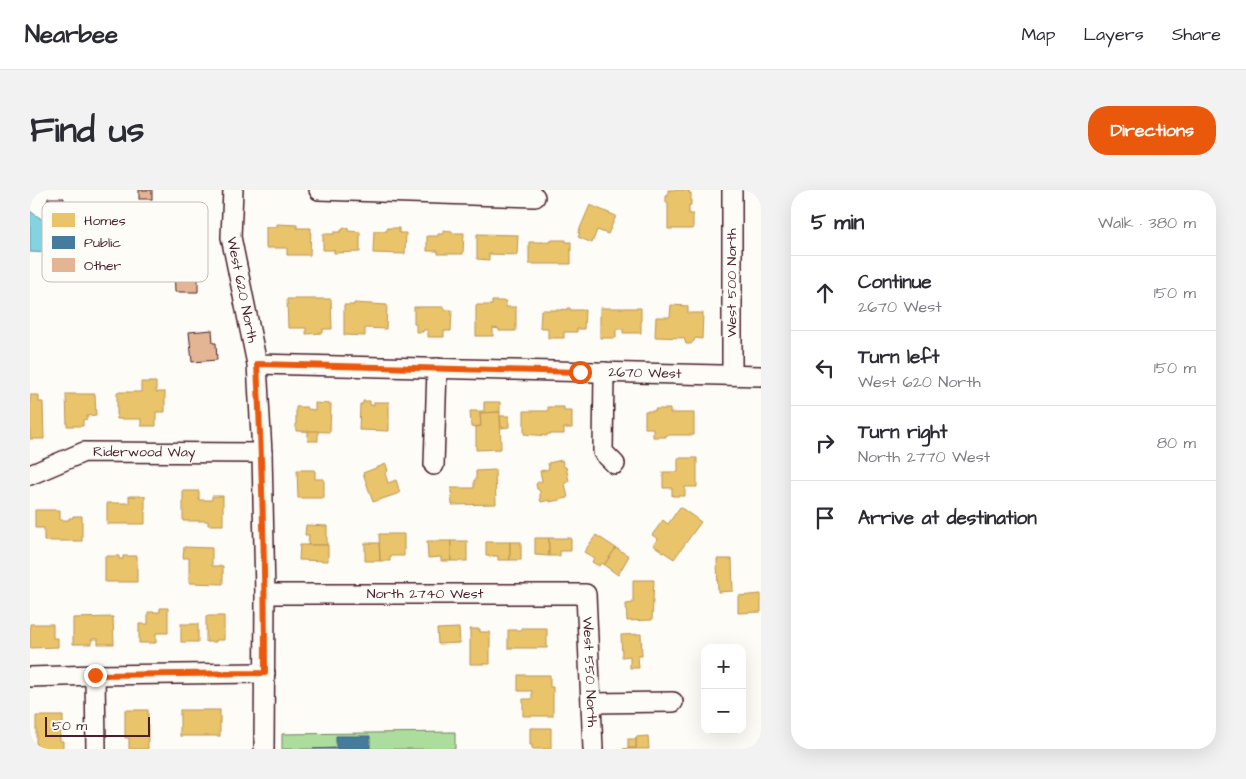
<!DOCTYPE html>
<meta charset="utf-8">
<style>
body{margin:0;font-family:"Architects Daughter",sans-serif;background:#f2f2f3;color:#2b2b33}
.controls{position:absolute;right:15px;bottom:15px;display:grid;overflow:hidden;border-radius:10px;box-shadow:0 5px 20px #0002}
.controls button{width:45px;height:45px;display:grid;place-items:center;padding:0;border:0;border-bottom:1px solid #e1e1e2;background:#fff;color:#2b2b33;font:25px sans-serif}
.scale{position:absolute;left:15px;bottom:12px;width:105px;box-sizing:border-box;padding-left:5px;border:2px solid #4a1f2b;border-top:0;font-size:14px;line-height:18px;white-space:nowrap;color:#4a1f2b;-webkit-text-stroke:4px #fdfcf7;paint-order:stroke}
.stop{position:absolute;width:15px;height:15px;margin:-11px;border:4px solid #ea580c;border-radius:50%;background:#fff}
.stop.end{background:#ea580c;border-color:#fff;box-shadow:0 1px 5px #0008}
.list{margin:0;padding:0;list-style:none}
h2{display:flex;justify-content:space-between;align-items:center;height:65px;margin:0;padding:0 20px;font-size:21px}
h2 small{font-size:16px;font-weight:400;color:#7c7c81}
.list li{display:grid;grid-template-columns:32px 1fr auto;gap:15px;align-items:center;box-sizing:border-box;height:75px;padding:0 20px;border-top:1px solid #e1e1e2}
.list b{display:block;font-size:19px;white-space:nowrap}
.list p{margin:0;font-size:16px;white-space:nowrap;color:#7c7c81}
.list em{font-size:16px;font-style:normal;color:#7c7c81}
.icon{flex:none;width:28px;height:28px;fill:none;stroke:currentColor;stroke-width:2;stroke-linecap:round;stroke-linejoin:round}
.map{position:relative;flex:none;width:731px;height:559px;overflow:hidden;border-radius:20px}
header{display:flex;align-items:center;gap:30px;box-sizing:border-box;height:70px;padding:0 25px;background:#fff;border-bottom:1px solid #e1e1e2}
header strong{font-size:24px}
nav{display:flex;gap:28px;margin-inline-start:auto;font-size:18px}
.intro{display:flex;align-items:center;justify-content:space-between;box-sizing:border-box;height:120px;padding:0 30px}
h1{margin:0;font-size:35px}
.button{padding:12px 22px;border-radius:20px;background:#ea580c;color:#fff;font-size:18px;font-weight:700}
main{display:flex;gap:30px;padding:0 30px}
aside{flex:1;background:#fff;border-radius:20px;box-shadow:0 5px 20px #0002}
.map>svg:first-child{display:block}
</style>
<header>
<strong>Nearbee</strong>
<nav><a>Map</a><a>Layers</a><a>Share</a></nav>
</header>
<div class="intro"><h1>Find us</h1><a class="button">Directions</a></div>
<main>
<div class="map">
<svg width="731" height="559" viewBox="0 0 731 559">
<rect width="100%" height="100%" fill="#fdfcf7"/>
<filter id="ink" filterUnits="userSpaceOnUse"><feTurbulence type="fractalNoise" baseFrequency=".02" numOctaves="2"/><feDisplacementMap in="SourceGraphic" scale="10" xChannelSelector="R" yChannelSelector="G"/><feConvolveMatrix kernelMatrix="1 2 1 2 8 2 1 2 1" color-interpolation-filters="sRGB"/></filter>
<g filter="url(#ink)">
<polygon fill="#acdd9d" stroke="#7b7e64" points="425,542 425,559 252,559 252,544"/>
<polygon fill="#84d3e1" stroke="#6d8b98" points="40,14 49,18 52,26 62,27 69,35 67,46 78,53 73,63 49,64 0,62 0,21 13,30 26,34 35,25"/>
<g fill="#e9c46a" stroke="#b99257">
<polygon points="638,0 659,0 659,3 661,3 661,15 659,15 659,24 663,24 663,39 638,39 638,13 636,13 636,6 638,6"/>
<polygon points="560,15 586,26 578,44 567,40 562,53 548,47 550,43 548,43"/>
<polygon points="247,34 267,35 267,38 281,38 280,65 257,65 257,58 236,58 236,37 247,37"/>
<polygon points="313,38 318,38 318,41 330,42 330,62 304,63 304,60 293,60 293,44 304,44 304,42 311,42 311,40 313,40"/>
<polygon points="357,38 369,38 369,43 376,43 375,64 343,63 344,41 357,41"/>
<polygon points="413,40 422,41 422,43 434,43 433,64 408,64 408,61 397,61 397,46 408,46 408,44 413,44"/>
<polygon points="447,44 488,45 487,65 459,64 459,70 447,69"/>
<polygon points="521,50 536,50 536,52 541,52 541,74 499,74 499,52 521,52"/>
<polygon points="257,109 301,109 302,139 293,139 293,143 276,144 276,138 258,138"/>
<polygon points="462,111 476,111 476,117 486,117 486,141 469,141 469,139 463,138 463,146 446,146 446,115 462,115"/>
<polygon points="324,113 357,115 356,139 335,138 335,146 314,145 314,115 324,115"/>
<polygon points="641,115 658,116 658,123 673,123 672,149 665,148 664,151 661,154 656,154 654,148 625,147 626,127 640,127"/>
<polygon points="384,117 414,117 414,120 422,120 421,141 414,141 414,147 398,147 398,140 393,140 393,142 386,142 386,134 384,134"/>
<polygon points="537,118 540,118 540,120 555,120 554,139 547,139 547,142 534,142 534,148 518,148 518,138 510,138 511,120 532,120 532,119 537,120"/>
<polygon points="570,118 611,118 611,143 593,143 593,139 586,139 586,148 570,148"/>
<polygon points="111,192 126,192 126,202 135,202 135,222 126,222 126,236 111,236 111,229 87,229 87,202 111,202"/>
<polygon points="36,204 65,204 66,225 57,226 57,229 53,230 53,236 37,236"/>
<polygon points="0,205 9,205 9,212 13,212 14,249 0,249"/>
<polygon points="333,211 340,211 340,215 344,215 344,212 359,212 359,241 329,240 330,214 333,214"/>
<polygon points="454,212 470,212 470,222 450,223 451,236 441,237 440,221 454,221"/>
<polygon points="285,213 301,214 300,242 266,241 266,217 277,217 278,219 285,220"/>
<polygon points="518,217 534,217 534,221 542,221 542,238 534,238 534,244 517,244 517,246 494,244 494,221 518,221"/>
<polygon points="625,219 640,219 640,223 664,223 664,245 636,245 636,247 623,247 623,238 615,238 615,221 625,221"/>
<polygon points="470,222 471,259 446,260 446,237 451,236 450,223"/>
<polygon points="470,226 479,226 479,237 471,238"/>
<rect x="278" y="241" width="10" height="10"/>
<polygon points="648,268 667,268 667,297 655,297 655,306 642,306 642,298 633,298 633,282 648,282"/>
<polygon points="532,270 534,277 536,277 539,291 535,293 538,308 520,312 520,310 511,312 510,309 510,301 507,299 506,294 508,292 512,291 510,281 519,279 518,273"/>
<polygon points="356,274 358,281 355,283 358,293 366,290 370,303 343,312 333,283"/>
<polygon points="267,280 285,280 285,289 294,289 294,308 268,308"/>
<polygon points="465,280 466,314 422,315 421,298 444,298 444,290 446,290 446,281"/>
<polygon points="153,301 169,301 169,310 182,310 182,306 193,306 193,335 178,335 178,331 153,331"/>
<polygon points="99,306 115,306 115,334 77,334 77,313 99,313"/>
<polygon points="650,317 671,332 644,369 623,355 628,349 622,345 633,330 638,334"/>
<polygon points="5,320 30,320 30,330 39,330 39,328 43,328 43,326 52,326 52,351 14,351 14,338 5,338"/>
<polygon points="276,335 297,336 297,355 278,355 279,345 275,345"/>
<polygon points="349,344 374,344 374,366 360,366 360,371 350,371"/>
<polygon points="566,345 586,358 574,375 571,373 569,376 562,372 564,368 554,362"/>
<polygon points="505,348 519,348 519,366 505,365"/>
<polygon points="519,348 541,348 541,361 530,361 530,366 519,366"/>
<polygon points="397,351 421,351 421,371 411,371 411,367 398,368"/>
<rect x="421" y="351" width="16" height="20"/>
<polygon points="456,352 480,352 480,370 468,370 468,366 456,366"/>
<rect x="480" y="352" width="11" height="18"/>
<polygon points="335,353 349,353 350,371 335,371"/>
<polygon points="270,355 298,355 298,371 269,370"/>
<polygon points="154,357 182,358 182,376 193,376 193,394 159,393 159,368 153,368"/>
<polygon points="586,358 599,366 588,385 574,375"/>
<polygon points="75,366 89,366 89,369 93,369 93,366 107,366 107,392 75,392"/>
<polygon points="687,369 702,369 703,401 688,402"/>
<polygon points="603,390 624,390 622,430 597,431 596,414 603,413"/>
<polygon points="731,404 731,422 708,423 708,406"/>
<polygon points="130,418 138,418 138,443 126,443 126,453 109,453 109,434 118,434 118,422 130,422"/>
<polygon points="176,426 194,426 194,450 186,450 186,452 176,452"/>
<polygon points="83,427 84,454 68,454 68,449 62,449 62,454 43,454 43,428"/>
<polygon points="0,434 23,434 23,448 28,448 28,457 0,458"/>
<rect x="151" y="434" width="17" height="18"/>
<polygon points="429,438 430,453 408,454 407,439"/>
<polygon points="491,438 517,438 517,458 478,458 478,440 491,440"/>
<polygon points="440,439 450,439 450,442 460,442 460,474 440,474"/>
<polygon points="611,444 612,466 608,466 609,478 600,478 600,466 592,467 591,445"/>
<polygon points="488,485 520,485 520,497 523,497 523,526 493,526 493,509 502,509 502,501 488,501"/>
<polygon points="95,520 118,520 118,559 99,559 99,548 95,548"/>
<rect x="150" y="520" width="40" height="26"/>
<polygon points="6,526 33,526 33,542 30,542 30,551 33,551 33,559 6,559"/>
<polygon points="500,538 521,538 521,559 502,559 502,555 500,555"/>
<polygon points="618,546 619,559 593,559 606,558 606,547"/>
<rect x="598" y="549" width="8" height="9"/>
</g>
<polygon fill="#457b9d" stroke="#465f7b" points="306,546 340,546 340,559 283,559 306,558"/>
<g fill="#e3b594" stroke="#4a1f2b">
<rect x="109" y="0" width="13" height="9"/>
<polygon points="18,8 34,8 33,17 17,16"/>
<polygon points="144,74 168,74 168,102 145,102"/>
<polygon points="182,140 183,153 186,153 187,170 162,172 159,142"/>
</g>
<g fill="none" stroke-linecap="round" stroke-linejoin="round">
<defs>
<g id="minor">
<path id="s1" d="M203 0 201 47 227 174 232 263 235 404 234 559"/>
<polyline points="289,0 505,7"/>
<path id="s2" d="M227 174 731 186"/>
<polyline points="574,182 573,262 585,274"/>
<polyline points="702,185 702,0"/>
<polyline points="404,275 407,178"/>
<path id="s3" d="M0 285 54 262 232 263"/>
<path id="s4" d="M235 404H556L563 559"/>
<polyline points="65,485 66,559"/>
<polyline points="0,487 65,485 235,483"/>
<polyline points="561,513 643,512"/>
</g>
</defs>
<use href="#minor" stroke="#4a1f2b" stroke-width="22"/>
<use href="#minor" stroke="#fdfcf7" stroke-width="19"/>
</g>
</g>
<g fill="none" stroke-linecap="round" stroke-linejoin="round" filter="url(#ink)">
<path stroke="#ea580c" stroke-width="6" d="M65 485 235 483C235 380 232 277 227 174L550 182"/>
</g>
<g text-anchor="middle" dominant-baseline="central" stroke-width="5" stroke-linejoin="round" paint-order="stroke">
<g font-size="14" fill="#4a1f2b" stroke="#fdfcf7">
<text transform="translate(702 93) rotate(-90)">West 500 North</text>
<text stroke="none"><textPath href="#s1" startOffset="101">West 620 North</textPath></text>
<text stroke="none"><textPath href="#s2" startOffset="388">2670 West</textPath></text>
<text stroke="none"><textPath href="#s3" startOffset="119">Riderwood Way</textPath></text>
<text stroke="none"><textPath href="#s4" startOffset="160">North 2740 West</textPath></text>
<text stroke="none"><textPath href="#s4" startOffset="399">West 550 North</textPath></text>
</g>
</g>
<rect x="12" y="12" width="166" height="80" rx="8" fill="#fdfcf7" stroke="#c7baba" stroke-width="1"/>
<rect x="22" y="23" width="23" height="14" fill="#e9c46a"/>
<rect x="22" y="46" width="23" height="13" fill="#457b9d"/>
<rect x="22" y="68" width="23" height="14" fill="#e3b594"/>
<g font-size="14" fill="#4a1f2b">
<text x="54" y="35">Homes</text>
<text x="54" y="57">Public</text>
<text x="54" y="80">Other</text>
</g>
</svg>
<div class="controls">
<button>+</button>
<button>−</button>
</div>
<div class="scale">50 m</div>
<div class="stop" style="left:550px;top:182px"></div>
<div class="stop end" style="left:65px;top:485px"></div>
</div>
<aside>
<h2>5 min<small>Walk · 380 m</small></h2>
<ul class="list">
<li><svg class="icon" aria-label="ahead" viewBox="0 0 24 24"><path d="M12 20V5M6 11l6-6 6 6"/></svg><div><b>Continue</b><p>2670 West</p></div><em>150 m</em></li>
<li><svg class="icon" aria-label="left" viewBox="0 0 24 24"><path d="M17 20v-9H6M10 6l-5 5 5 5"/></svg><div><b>Turn left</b><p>West 620 North</p></div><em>150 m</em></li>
<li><svg class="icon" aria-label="right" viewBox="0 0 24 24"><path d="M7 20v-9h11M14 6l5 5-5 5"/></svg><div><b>Turn right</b><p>North 2770 West</p></div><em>80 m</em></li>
<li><svg class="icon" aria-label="arrive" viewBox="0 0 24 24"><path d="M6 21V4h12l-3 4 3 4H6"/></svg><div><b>Arrive at destination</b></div></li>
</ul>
</aside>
</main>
